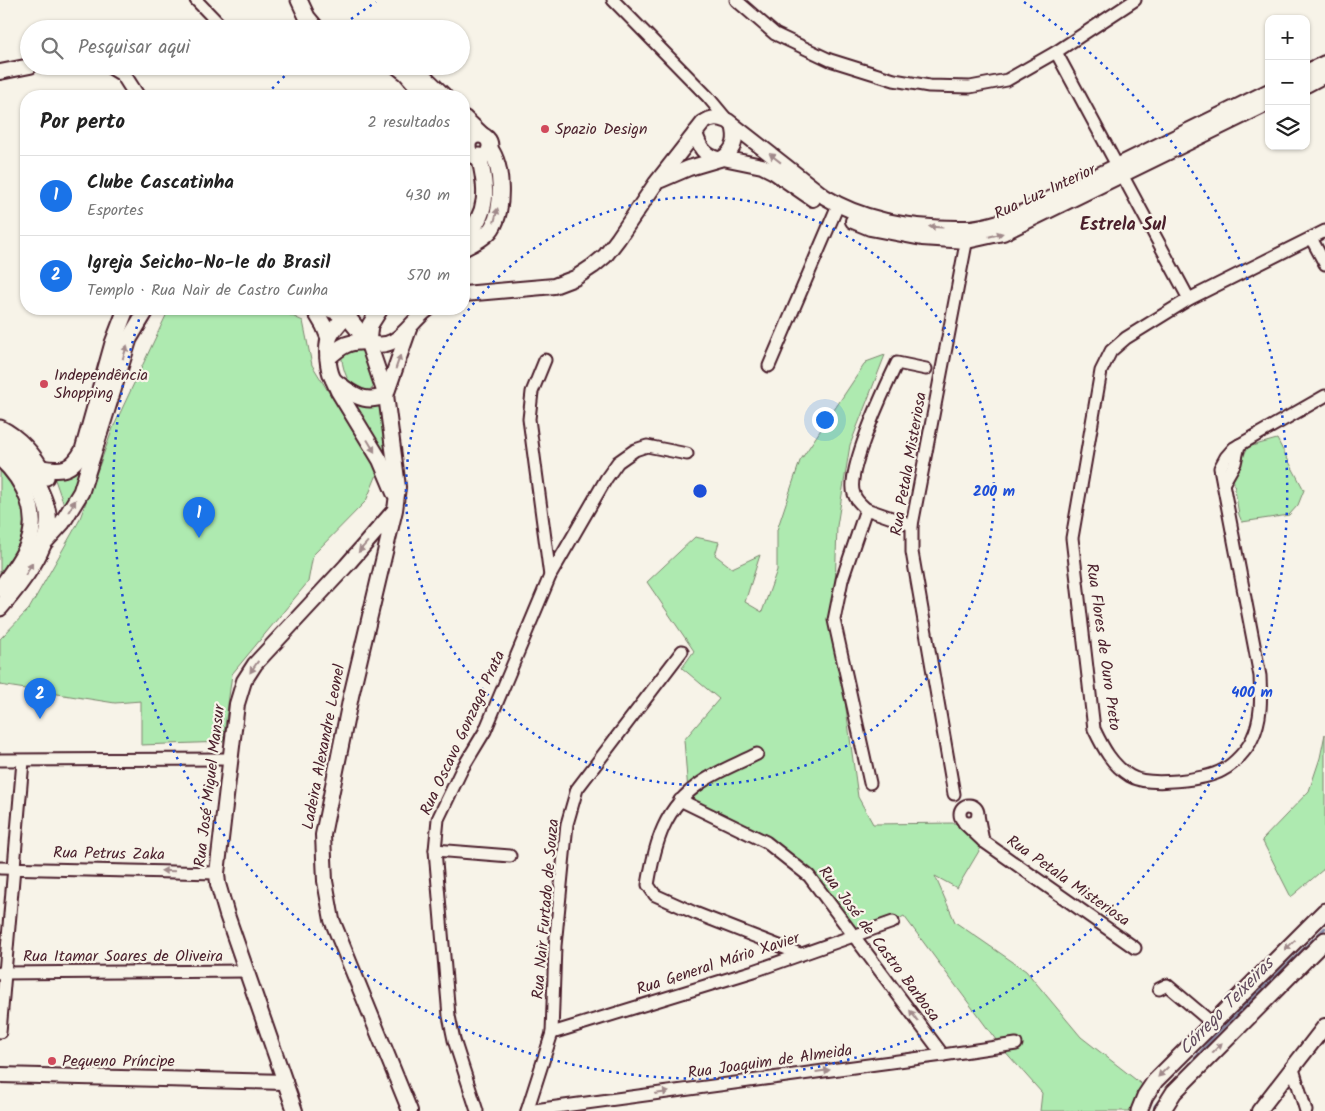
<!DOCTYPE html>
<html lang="pt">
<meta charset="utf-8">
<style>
body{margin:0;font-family:Kalam,sans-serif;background:#f2f2f2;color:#222}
.controls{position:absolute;right:15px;top:15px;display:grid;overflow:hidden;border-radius:10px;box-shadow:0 1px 4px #0004}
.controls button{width:45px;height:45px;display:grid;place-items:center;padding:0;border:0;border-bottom:1px solid #e0e0e0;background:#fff;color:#222;font:25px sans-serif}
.you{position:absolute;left:824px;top:419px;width:18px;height:18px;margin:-12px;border:4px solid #fff;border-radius:50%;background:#1a73e8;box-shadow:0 0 0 8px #1a73e833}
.badge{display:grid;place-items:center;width:32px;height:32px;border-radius:50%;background:#1a73e8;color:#fff;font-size:16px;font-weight:700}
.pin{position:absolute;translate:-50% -41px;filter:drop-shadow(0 1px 2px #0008)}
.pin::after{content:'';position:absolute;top:26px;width:18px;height:15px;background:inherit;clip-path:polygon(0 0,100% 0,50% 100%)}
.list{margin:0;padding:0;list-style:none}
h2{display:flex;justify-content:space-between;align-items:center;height:65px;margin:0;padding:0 20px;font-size:21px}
h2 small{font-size:16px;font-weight:400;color:#767676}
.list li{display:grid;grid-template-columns:32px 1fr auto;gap:15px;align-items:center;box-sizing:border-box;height:80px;padding:0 20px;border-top:1px solid #e0e0e0}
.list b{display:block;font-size:19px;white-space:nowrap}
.list p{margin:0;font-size:16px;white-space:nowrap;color:#767676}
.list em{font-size:16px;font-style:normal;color:#767676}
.icon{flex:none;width:28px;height:28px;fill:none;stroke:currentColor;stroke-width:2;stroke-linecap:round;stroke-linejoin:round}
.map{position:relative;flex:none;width:1325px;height:1111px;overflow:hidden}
.search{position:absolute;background:#fff;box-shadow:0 1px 4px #0004;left:20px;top:20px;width:450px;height:55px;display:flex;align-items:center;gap:12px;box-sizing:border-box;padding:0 18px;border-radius:28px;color:#767676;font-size:19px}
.panel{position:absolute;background:#fff;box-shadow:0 1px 4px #0004;left:20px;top:90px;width:450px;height:225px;border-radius:20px}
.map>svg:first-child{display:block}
</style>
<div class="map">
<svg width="1325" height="1111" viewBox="0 0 1325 1111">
<rect width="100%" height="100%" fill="#f7f3e8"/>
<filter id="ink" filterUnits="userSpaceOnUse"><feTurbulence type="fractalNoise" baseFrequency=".02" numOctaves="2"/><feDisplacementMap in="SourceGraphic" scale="10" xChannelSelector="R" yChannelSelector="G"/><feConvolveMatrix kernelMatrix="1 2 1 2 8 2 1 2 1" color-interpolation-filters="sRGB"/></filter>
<g filter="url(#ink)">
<g fill="#aeeab0" stroke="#7c846e">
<polygon points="169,309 277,309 303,321 312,365 378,472 366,501 313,555 308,582 232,674 223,742 141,745 141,701 115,703 0,685 0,639 29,609 79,521 113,428"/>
<polygon points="130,312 136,316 78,490 65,508 53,474 72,470"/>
<path d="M358 347 367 358 374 383V386L367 392C363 391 358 390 355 388 347 383 341 364 342 355Z"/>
<polygon points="885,355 850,445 837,526 834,620 858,797 873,824 955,823 982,846 957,888 935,876 955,922 1026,971 1081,1037 1149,1090 1142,1111 1040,1111 1042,1093 1002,1048 904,916 893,922 853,936 831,903 766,842 689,805 684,740 719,699 682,668 694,651 647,582 695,537 719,542 715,555 732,568 760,555 745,602 762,612 777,570 777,530 800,461 866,362"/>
<polygon points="381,401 383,433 390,467 352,402 365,406"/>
<polygon points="1277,439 1304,490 1298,505 1289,515 1242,522 1239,515 1233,477 1248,447"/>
<polygon points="0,466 16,484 25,512 21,539 4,571 0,576"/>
<polygon points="1325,734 1325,868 1291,897 1262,840 1309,791 1320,758"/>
</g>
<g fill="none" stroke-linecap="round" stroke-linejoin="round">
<g stroke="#878ca7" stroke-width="3">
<polyline points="1181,1075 1215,1035 1325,928"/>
<polyline points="1154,1111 1155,1106 1164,1095"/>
</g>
<defs>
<g id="minor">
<polyline points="196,0 224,29"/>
<polyline points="613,0 708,97 728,121"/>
<polyline points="736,0 775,34 830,60 894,80 929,86 970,87 1007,80 1056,52 1135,0"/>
<polyline points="1056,52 1189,299"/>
<path d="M1325 231 1189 299 1126 338 1111 351 1101 371 1072 538 1094 729C1103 748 1112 765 1130 776 1148 787 1206 780 1223 770 1234 764 1247 750 1252 739 1262 719 1261 698 1260 676L1220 468 1226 457 1234 448 1325 396"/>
<polyline points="1311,238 1325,264"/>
<polyline points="545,360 532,392 529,419 550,576"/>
<polyline points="769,366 838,205"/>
<polyline points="1223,484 1235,463 1239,445"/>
<path d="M866 509C861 504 856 501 854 494 845 473 886 386 897 363L926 369"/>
<path d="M757 754C739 763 718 771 702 782 664 807 655 843 648 885L655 895 695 913 800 954"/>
<polyline points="0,760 231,759"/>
<polyline points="870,783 834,620 842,580 866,509 912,525"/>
<polyline points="954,794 912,552 912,525 968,233"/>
<polyline points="680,800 766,842 809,876 943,1055"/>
<circle cx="969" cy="814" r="9"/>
<polyline points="964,823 983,841 978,815"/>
<polyline points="983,841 1135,948"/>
<polyline points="435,850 510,856"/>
<polyline points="0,868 217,873"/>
<polyline points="0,973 247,971"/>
<polyline points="1159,989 1167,985 1212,1023"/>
<polyline points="0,1032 23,761"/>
<polyline points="552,1033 754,971 893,922"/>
<polyline points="1293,1069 1306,1111"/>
<polyline points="477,1111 454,1040 449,1016 435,850 438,819 462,769 485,731 550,576 606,479 618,462 635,450 647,446 687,454"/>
<polyline points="527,1111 552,1033 555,946 567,824 577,789 682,651"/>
<polyline points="527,1111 943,1055 1016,1044"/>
</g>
<g id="tertiary">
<polyline points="110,66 123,74 137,96"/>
<polyline points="0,72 30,66"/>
<polyline points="1306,72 1325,63"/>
<polyline points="1306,85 1325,75"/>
<path d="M695 133C699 146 704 156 718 159"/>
<path d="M723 158C735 149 737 139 733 125"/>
<polyline points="661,180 689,168 723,158 762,166 774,172 813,199"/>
<polyline points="853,221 870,228 922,238 967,241 1003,233 1269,103"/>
<path d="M464 294 554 286 575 278 593 266 605 256 618 239 656 183 703 123C711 117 718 117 728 121L825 197C867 223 918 229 967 228 979 228 993 223 1005 221L1269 91"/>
<polyline points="409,329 386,395 398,487 395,510 351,696 323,835 325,881 332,920 410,1111"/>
<path d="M368 342C397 354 409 322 428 309"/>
<polyline points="333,380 338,391 380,460 394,493"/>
<polyline points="0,1075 285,1082"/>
<polyline points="295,1111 227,915 218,884 217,873 237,704 244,681 255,664 346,566 393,512"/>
<polyline points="1259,1111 1325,1026"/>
</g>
<g id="secondary">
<polyline points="299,0 307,17 317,29"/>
<polyline points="397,66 406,73 426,96"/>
<polyline points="413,66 444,96"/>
<polyline points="464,118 482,135"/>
<circle cx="479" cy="146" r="11"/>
<path d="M464 238C490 213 487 188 479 156"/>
<path d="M464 248C473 243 486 237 492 228 504 209 503 167 490 149"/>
<polyline points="314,309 324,326 329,338"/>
<path d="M329 309 346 315 368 342 386 395C369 403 358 398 344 388 340 385 334 382 332 377 328 368 326 349 329 339 331 331 346 315 353 309"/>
<polyline points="368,342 370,325 380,309"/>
<path d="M328 358C342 345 349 341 368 342"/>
<path d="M0 428C20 438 35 456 46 477"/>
<path d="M0 442C17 454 31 469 39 488 43 497 47 505 48 514 52 546 20 585 0 608"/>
<path d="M0 458C25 481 42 516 26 549 19 563 9 576 0 589"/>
<path d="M41 468C63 472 72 470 83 450L113 343 126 309"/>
<polyline points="43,544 62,523 81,492 129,339 147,309"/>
<polyline points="1139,1111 1145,1096 1155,1081 1325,911"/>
<polyline points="1162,1111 1174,1092 1325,940"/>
</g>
</defs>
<use href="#minor" stroke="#4a1f2b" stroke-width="15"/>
<use href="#tertiary" stroke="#4a1f2b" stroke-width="18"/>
<use href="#secondary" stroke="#4a1f2b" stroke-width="19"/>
<use href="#minor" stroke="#f7f3e8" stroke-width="11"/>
<use href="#tertiary" stroke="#f7f3e8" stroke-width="14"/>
<use href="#secondary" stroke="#f7f3e8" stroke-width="15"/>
</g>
<defs><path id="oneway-solid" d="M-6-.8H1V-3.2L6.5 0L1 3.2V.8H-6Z" transform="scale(1.25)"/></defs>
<g fill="#a0898a">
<use href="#oneway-solid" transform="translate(775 158) rotate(-142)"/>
<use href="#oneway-solid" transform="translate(496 215) rotate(-76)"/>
<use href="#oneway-solid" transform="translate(936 227) rotate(-177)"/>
<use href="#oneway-solid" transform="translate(996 235) rotate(-14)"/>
<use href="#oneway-solid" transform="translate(125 352) rotate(-72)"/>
<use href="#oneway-solid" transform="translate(398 362) rotate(-71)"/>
<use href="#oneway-solid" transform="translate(371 446) rotate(59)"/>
<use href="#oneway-solid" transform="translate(72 506) rotate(-59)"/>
<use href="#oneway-solid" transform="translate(363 547) rotate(131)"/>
<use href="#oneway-solid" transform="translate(29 569) rotate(-60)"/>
<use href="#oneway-solid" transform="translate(254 667) rotate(125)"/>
<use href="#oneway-solid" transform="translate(168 871) rotate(-179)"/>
<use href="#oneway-solid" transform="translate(1290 945) rotate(135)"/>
<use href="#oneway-solid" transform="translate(914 1016) rotate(-127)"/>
<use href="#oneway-solid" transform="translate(1217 1048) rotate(-45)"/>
<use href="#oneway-solid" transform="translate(823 1071) rotate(-8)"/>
<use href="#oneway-solid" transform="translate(1163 1072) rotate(135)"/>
<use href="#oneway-solid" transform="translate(662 1093) rotate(-8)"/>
</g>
</g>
<g fill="none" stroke="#1d4ed8" stroke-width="2.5" stroke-dasharray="2.5 5">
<circle cx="700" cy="491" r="294"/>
<path d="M267 94A587 587 0 0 1 292 69M339 28A587 587 0 0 1 376 2M1024 2A587 587 0 1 1 142 310"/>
</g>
<g fill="#d1495b" stroke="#f7f3e8" stroke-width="2">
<circle cx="545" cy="129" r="5"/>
<circle cx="44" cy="384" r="5"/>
<circle cx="52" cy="1061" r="5"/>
</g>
<g text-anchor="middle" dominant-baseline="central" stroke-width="4.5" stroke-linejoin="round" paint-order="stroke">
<g font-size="16" fill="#4a1f2b" stroke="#f7f3e8" text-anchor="start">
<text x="555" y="129">Spazio Design</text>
<text x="54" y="375">Independência<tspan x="54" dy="18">Shopping</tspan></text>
<text x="62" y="1061">Pequeno Príncipe</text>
</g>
<g font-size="16" fill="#4a1f2b" stroke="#f7f3e8">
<text transform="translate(1045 192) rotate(-25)">Rua Luz Interior</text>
<text transform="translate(909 464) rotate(-80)">Rua Petala Misteriosa</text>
<text transform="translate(1103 647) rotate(82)">Rua Flores de Ouro Preto</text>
<text transform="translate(463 733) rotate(-65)">Rua Oscavo Gonzaga Prata</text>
<text transform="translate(324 747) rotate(-79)">Ladeira Alexandre Leonel</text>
<text transform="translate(210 786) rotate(-83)">Rua José Miguel Mansur</text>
<text transform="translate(109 854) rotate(1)">Rua Petrus Zaka</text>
<text transform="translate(1068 881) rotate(35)">Rua Petala Misteriosa</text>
<text transform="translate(546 909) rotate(-85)">Rua Nair Furtado de Souza</text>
<text transform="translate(879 944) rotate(53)">Rua José de Castro Barbosa</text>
<text x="123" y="956">Rua Itamar Soares de Oliveira</text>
<text transform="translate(718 964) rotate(-18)">Rua General Mário Xavier</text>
<text transform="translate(770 1062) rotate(-8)">Rua Joaquim de Almeida</text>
</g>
<g font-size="18" font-weight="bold" fill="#4a1f2b" stroke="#f7f3e8">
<text x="1123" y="225">Estrela Sul</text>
</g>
<g font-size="18" font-style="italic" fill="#634c5e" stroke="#f7f3e8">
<text transform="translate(1227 1007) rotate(-46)">Córrego Teixeiras</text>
</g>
</g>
<circle cx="700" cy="491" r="8" fill="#1d4ed8" stroke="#f7f3e8" stroke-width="2.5"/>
<g font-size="15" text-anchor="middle" font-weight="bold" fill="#1d4ed8" stroke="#f7f3e8" stroke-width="4.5" stroke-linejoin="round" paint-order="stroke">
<text x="994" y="496">200 m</text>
<text x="1252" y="697">400 m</text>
</g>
</svg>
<div class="controls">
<button>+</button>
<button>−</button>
<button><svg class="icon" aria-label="layers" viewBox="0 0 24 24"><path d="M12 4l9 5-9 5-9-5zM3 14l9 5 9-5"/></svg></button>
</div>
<div class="you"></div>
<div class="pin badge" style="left:199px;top:538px">1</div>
<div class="pin badge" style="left:40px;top:719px">2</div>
<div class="search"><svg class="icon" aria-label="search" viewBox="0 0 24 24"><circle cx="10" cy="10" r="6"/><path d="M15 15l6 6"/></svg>Pesquisar aqui</div>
<section class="panel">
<h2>Por perto<small>2 resultados</small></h2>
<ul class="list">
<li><span class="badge">1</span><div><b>Clube Cascatinha</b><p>Esportes</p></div><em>430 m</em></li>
<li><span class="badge">2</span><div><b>Igreja Seicho-No-Ie do Brasil</b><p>Templo · Rua Nair de Castro Cunha</p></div><em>570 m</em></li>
</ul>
</section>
</div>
